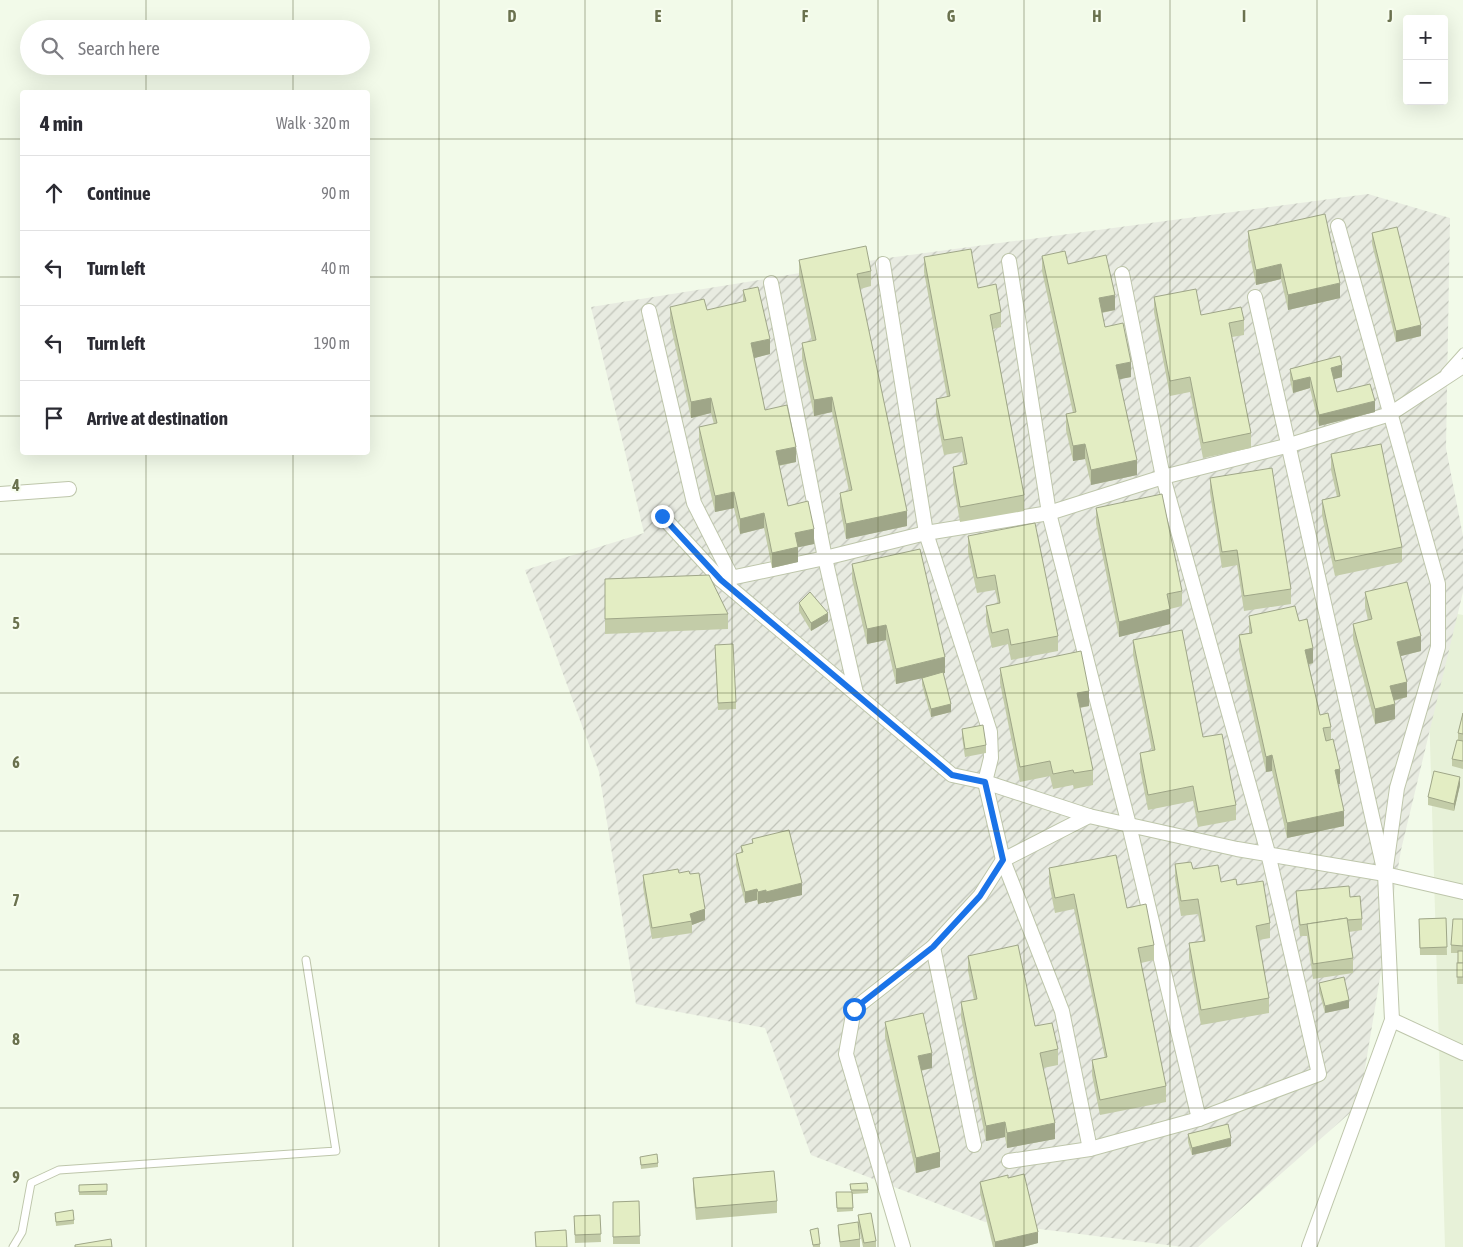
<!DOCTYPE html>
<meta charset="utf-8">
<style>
body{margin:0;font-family:"Asap Condensed",sans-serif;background:#f7f7f7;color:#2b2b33}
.controls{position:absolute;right:15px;top:15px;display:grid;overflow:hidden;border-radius:5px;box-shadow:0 5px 20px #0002}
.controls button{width:45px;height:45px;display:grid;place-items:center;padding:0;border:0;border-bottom:1px solid #e1e1e2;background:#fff;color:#2b2b33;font:25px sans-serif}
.stop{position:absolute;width:15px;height:15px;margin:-11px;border:4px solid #1a73e8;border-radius:50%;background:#fff}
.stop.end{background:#1a73e8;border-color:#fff;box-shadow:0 1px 5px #0008}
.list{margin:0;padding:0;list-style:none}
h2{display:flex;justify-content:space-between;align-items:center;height:65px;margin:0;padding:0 20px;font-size:21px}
h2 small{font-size:16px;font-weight:400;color:#7c7c81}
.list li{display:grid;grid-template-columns:32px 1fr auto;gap:15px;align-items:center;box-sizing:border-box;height:75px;padding:0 20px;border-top:1px solid #e1e1e2}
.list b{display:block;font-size:19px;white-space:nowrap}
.list em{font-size:16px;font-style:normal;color:#7c7c81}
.icon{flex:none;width:28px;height:28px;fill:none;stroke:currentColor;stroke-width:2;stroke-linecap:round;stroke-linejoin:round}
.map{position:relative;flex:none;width:1463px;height:1247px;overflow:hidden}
.search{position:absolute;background:#fff;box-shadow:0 5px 20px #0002;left:20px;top:20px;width:350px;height:55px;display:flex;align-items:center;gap:12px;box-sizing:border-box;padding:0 18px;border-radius:28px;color:#7c7c81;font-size:19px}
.panel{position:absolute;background:#fff;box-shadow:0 5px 20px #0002;left:20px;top:90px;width:350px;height:365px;border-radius:5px}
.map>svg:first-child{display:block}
</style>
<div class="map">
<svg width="1463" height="1247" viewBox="0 0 1463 1247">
<defs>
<pattern id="industrial-furrows" width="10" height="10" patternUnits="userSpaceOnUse" patternTransform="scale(1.25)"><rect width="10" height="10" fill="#e8ebe1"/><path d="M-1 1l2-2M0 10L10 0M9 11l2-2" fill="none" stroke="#c0c3b9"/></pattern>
</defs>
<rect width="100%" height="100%" fill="#f2fae9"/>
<polygon fill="#e7f1d8" points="1426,608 1463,615 1463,1247 1445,1247"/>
<polygon fill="url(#industrial-furrows)" points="1368,194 1450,218 1446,448 1463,536 1463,592 1401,850 1359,1105 1198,1247 1183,1247 985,1222 811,1155 765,1028 636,1004 599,772 525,570 644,533 591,307 771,278 880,259"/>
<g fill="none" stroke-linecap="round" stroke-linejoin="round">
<defs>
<g id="service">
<polyline points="1445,372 1463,352"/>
<polyline points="13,1247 22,1232 31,1183 59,1170 336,1151 306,960"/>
</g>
<g id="minor">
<polyline points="1009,261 1049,513 1129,825 1199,1119"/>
<polyline points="883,264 926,533 990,732 991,758 985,782 1003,860 1062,1011 1090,1149"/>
<polyline points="771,283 825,558 856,693"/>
<polyline points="1255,297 1383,865"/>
<polyline points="649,311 694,503 732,578"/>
<polyline points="0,494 69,489"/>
<polyline points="662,516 721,580 952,775 985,782 1089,816 1237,849 1385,874 1463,892"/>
<polyline points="721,580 825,558 926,533 1049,513 1163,477 1290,445 1390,414 1463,366"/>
<polyline points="933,947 974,1145"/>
<polyline points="1392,1020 1463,1053"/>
<polyline points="1009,1161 1090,1149 1199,1119 1319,1074 1268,853 1163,477 1122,274"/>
<polyline points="903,1247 846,1054 854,1009 933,947 980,896 1003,860 1089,816"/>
<polyline points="1309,1247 1392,1020 1385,874 1397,788 1438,647 1438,584 1338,226"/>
</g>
</defs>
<use href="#service" stroke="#bec6ab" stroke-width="9"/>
<use href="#minor" stroke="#bec6ab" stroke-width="16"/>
<use href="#service" stroke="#fff" stroke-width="7"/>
<use href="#minor" stroke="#fff" stroke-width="14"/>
</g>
<g fill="#c3cca8">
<polygon points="1248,231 1340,298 1288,310 1281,279 1256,285 1248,246"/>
<polygon points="1372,233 1421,336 1396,342 1372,244"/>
<polygon points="1042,256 1068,264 1115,310 1102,313 1105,327 1131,377 1119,379 1137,475 1091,485 1085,459 1073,461 1066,430 1066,414 1073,413 1042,271"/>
<polygon points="924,257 978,288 1001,312 1001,327 993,329 1024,495 1024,511 960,522 953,482 953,467 964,464 962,452 944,455 936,414 936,399 947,397 924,272"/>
<polygon points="799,260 871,271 871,286 860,289 907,526 846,539 840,508 840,493 849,491 832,412 814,416 802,358 802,343 812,341 799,275"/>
<polygon points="743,290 770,354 754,358 765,410 796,462 779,466 788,506 814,544 798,547 798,562 772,568 764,528 740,534 734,508 715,512 699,442 699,427 714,424 711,413 691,418 670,322 670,307 707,310 743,302"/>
<polygon points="1154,297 1201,315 1244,320 1244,335 1232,337 1251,433 1251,448 1203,458 1190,392 1170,396 1154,312"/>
<polygon points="1290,369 1342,377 1334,379 1337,392 1375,412 1319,426 1310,388 1293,393 1290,380"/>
<polygon points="1331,454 1402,547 1402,562 1335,576 1322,515 1322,500 1337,497 1331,470"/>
<polygon points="1210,478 1291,589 1291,604 1244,611 1237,565 1222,568 1210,493"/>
<polygon points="1096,508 1182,591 1182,606 1170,609 1170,624 1119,637 1096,523"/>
<polygon points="968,536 1058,636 1058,651 1011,660 1008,644 992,648 986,621 986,606 998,603 995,590 977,593 968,552"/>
<polygon points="852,564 945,673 943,673 951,712 931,717 922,685 922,678 896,684 886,640 867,644 852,579"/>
<polygon points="605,579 728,614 728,629 605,634"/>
<polygon points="1365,592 1421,651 1401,656 1407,697 1394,701 1395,719 1375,724 1353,639 1353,624 1368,620 1365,607"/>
<polygon points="799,603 828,621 811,631 799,611"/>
<polygon points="1249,616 1299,621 1313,663 1309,665 1320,715 1331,727 1331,740 1340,784 1338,784 1344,826 1287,838 1272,771 1266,772 1239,651 1239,635 1249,633"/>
<polygon points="1133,640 1203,737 1236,805 1236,820 1198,827 1193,801 1148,810 1140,769 1140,753 1152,751 1133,655"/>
<polygon points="715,652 736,702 736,709 718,710"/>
<polygon points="1000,668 1089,706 1080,708 1093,770 1093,785 1074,789 1073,785 1053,789 1050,776 1020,782 1000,683"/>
<polygon points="1463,713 1463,769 1452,766 1452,759 1458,740 1458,733"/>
<polygon points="962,729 986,745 986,753 965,757 962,737"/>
<polygon points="1460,785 1454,811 1428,805 1428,797"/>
<polygon points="752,839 802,895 766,903 766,902 758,904 757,900 745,903 736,865 736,854 741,853 741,846 752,843"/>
<polygon points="1175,864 1193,869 1221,882 1237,885 1270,923 1270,938 1259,940 1269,998 1269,1013 1201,1025 1189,958 1189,943 1203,941 1198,914 1181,916 1175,879"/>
<polygon points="1049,868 1127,908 1154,945 1154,960 1141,963 1166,1086 1166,1102 1100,1115 1092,1075 1092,1060 1105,1058 1074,909 1055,913 1049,883"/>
<polygon points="679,873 690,874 705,920 692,925 692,933 652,939 643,887 643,875"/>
<polygon points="1296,891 1350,897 1362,919 1362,930 1349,932 1353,958 1353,973 1313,979 1307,936 1300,936 1296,902"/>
<polygon points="1446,918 1447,955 1420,955 1419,919"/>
<polygon points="1463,919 1463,984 1457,984 1458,953 1451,953 1451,945"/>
<polygon points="968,956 1058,1049 1058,1065 1043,1068 1055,1139 1007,1148 1005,1137 986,1141 961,1017 961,1002 974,1000 968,971"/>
<polygon points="1319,983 1349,1008 1325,1013 1319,991"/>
<polygon points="885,1022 932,1068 921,1071 940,1167 916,1173 885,1037"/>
<polygon points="1188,1134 1231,1146 1192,1155 1188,1142"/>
<polygon points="640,1157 658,1163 658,1167 641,1169"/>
<polygon points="693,1178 777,1201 777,1213 696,1220 693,1189"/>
<polygon points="1008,1178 1038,1243 1023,1247 993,1247 980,1193 980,1182"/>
<polygon points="107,1184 107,1195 79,1195 79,1185"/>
<polygon points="850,1184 868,1190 868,1193 853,1194 853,1211 837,1212 836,1192 851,1192"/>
<polygon points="639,1201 640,1244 613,1244 613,1202"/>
<polygon points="55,1213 74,1220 74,1224 56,1226"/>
<polygon points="600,1215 601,1242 575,1243 574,1216"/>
<polygon points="858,1215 876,1241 876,1247 863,1247 858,1223"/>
<polygon points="838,1225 860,1239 860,1247 840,1247 838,1232"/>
<polygon points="810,1230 820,1244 820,1247 813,1247"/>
</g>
<g fill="#9fa688">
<polygon points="1281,264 1281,279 1256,285 1256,270"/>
<polygon points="1340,283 1340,298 1288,310 1288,295"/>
<polygon points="1115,295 1115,310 1099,313 1099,298"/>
<polygon points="1421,325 1421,336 1396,342 1396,331"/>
<polygon points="770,339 770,354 751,359 751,343"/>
<polygon points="1131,362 1131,377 1116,380 1116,365"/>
<polygon points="1342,365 1342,377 1331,380 1331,368"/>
<polygon points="1310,377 1310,388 1293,393 1293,381"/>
<polygon points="832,397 832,412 814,416 814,400"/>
<polygon points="711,398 711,413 691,418 691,402"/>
<polygon points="1375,401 1375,412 1319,426 1319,415"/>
<polygon points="1085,444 1085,459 1073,461 1073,446"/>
<polygon points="796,447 796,462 776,466 776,451"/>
<polygon points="1137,460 1137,475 1091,485 1091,470"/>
<polygon points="734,492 734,508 715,512 715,496"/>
<polygon points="907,511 907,526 846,539 846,524"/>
<polygon points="764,513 764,528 740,534 740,519"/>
<polygon points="814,529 814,544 795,548 795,533"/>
<polygon points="798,547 798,562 772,568 772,553"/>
<polygon points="1170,609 1170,624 1119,637 1119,622"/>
<polygon points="828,613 828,621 811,631 811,623"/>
<polygon points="886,625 886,640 867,644 867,629"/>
<polygon points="1421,636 1421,651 1397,657 1397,642"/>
<polygon points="1313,648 1313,663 1305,665 1305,650"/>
<polygon points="945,657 945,673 896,684 896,669"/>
<polygon points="1407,682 1407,697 1390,701 1390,686"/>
<polygon points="1089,691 1089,706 1077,708 1077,693"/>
<polygon points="951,704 951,712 931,717 931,709"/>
<polygon points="1395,704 1395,719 1375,724 1375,709"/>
<polygon points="1272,755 1272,771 1266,772 1266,757"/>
<polygon points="1340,769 1340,784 1335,785 1335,770"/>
<polygon points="1460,777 1460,785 1454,811 1454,804"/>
<polygon points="1344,811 1344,826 1287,838 1287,823"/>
<polygon points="802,883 802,895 766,903 766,892"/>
<polygon points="757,889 757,900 745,903 745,892"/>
<polygon points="766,890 766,902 758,904 758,892"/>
<polygon points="705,909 705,920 692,925 690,914"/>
<polygon points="1349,1000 1349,1008 1325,1013 1325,1006"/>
<polygon points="932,1053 932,1068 918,1071 918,1056"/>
<polygon points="1005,1122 1005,1137 986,1141 986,1126"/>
<polygon points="1055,1123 1055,1139 1007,1148 1007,1133"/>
<polygon points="1231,1138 1231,1146 1192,1155 1192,1148"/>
<polygon points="940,1152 940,1167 916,1173 916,1158"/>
<polygon points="1038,1232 1038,1243 1023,1247 995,1247 995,1242"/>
</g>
<g fill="#e3edc3" stroke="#9fa688">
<polygon points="1325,214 1340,283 1288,295 1281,264 1256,270 1248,231"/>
<polygon points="1397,227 1421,325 1396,331 1372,233"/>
<polygon points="866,246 871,271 857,274 907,511 846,524 840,493 852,490 832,397 814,400 802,343 816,340 799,260"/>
<polygon points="971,249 978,288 996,284 1001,312 990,315 1024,495 960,507 953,467 967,464 962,437 944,440 936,399 950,396 924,257"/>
<polygon points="1065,251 1068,264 1106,255 1115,295 1099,298 1105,327 1123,323 1131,362 1116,365 1137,460 1091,470 1085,444 1073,446 1066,414 1076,412 1042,256"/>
<polygon points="758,287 770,339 751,343 765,410 787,405 796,447 776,451 788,506 808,501 814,529 795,533 798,547 772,553 764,513 740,519 734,492 715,496 699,427 717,423 711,398 691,402 670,307 704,299 707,310 746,301 743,290"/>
<polygon points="1196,289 1201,315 1241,307 1244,320 1229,323 1251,433 1203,443 1190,377 1170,381 1154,297"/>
<polygon points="1340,356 1342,365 1331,368 1337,392 1370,384 1375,401 1319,415 1310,377 1293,381 1290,369"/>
<polygon points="1381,444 1402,547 1335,561 1322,500 1340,496 1331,454"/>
<polygon points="1272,468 1291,589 1244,596 1237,550 1222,552 1210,478"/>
<polygon points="1162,494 1182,591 1167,594 1170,609 1119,622 1096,508"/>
<polygon points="1035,523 1058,636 1011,645 1008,629 992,633 986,606 1000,603 995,575 977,578 968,536"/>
<polygon points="920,549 945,657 896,669 886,625 867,629 852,564"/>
<polygon points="709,575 728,614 605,619 605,579"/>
<polygon points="1407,582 1421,636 1397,642 1407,682 1390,686 1395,704 1375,709 1353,624 1372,619 1365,592"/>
<polygon points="810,592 828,613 811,623 799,603"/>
<polygon points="1295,606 1299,621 1307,619 1313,648 1305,650 1320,715 1328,713 1331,727 1323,728 1326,741 1333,739 1340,769 1335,770 1344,811 1287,823 1272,755 1266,757 1239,635 1252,633 1249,616"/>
<polygon points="1182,630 1203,737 1222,734 1236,805 1198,812 1193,786 1148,795 1140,753 1155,750 1133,640"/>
<polygon points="733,644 736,702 718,703 715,645"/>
<polygon points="1081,651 1089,691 1077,693 1093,770 1074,773 1073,770 1053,774 1050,761 1020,767 1000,668"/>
<polygon points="943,672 951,704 931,709 922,678"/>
<polygon points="1463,713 1463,734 1458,733"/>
<polygon points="983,725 986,745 965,749 962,729"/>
<polygon points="1457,740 1463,741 1463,761 1452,759"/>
<polygon points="1434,771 1460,777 1454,804 1428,797"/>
<polygon points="789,830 802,883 766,892 766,890 758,892 757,889 745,892 736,854 743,852 741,846 753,843 752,839"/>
<polygon points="1116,855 1127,908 1146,904 1154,945 1138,948 1166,1086 1100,1100 1092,1060 1107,1057 1074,894 1055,898 1049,868"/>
<polygon points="1191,862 1193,869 1218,865 1221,882 1236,879 1237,885 1263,881 1270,923 1256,926 1269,998 1201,1010 1189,943 1205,941 1198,899 1181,901 1175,864"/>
<polygon points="678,869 679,873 689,871 690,874 699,873 705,909 690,914 692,921 652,928 643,875"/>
<polygon points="1349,886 1350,897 1360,896 1362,919 1347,920 1347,918 1300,925 1296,891"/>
<polygon points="1347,918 1353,958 1313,964 1307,924"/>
<polygon points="1446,918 1447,947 1420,948 1419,919"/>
<polygon points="1453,919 1463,919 1463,946 1451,945"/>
<polygon points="1018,945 1035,1026 1052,1023 1058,1049 1040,1053 1055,1123 1007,1133 1005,1122 986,1126 961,1002 977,999 968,956"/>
<rect x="1458" y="951" width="5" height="12"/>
<rect x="1457" y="963" width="6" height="14"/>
<polygon points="1344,977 1349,1000 1325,1006 1319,983"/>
<polygon points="923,1013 932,1053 918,1056 940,1152 916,1158 885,1022"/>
<polygon points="1228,1124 1231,1138 1192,1148 1188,1134"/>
<polygon points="657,1154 658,1163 641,1165 640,1157"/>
<polygon points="774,1171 777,1201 696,1208 693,1178"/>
<polygon points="1024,1174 1038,1232 995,1242 980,1182 1008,1175 1008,1178"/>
<polygon points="867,1183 868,1190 851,1190 850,1184"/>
<polygon points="107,1184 107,1191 79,1192 79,1185"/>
<polygon points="836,1192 852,1192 853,1208 837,1208"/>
<polygon points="639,1201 640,1236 613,1237 613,1202"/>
<polygon points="73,1210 74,1220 56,1222 55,1213"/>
<polygon points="871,1213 876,1241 864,1243 858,1215"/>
<polygon points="600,1215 601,1234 575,1235 574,1216"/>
<polygon points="858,1222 860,1239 840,1242 838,1225"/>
<polygon points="818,1228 820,1244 813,1245 810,1230"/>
<polygon points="566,1230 567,1247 536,1247 535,1232"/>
<polygon points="111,1239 112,1247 75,1247 75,1245"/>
</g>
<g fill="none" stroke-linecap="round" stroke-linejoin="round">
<polyline stroke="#1a73e8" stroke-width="6" points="662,516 721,580 952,775 985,782 1003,860 980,896 933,947 854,1009"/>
</g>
<path fill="none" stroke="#6b724f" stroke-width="1" stroke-opacity="0.55" d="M146 0V29M293 0V29M439 0V1247M585 0V1247M732 0V1247M878 0V1247M1024 0V1247M1170 0V1247M1317 0V1247M146 66V92M293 66V92M0 139H22M368 139H1463M0 277H22M368 277H1463M0 416H22M368 416H1463M146 452V1247M293 452V1247M0 554H1463M0 693H1463M0 831H1463M0 970H1463M0 1108H1463"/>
<g font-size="16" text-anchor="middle" font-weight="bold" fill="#6b724f" stroke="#f7fdef" stroke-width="4" stroke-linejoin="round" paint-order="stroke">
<text x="512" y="22">D</text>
<text x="658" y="22">E</text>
<text x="805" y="22">F</text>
<text x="951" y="22">G</text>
<text x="1097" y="22">H</text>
<text x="1244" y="22">I</text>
<text x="1390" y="22">J</text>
<text x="16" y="491">4</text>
<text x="16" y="629">5</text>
<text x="16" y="768">6</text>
<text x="16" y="906">7</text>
<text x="16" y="1045">8</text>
<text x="16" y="1183">9</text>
</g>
</svg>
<div class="controls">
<button>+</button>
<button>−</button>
</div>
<div class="stop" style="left:854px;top:1009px"></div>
<div class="stop end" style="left:662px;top:516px"></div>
<div class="search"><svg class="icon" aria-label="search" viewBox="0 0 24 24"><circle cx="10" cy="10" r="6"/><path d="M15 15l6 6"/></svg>Search here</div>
<section class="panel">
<h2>4 min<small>Walk · 320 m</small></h2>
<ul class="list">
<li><svg class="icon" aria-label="ahead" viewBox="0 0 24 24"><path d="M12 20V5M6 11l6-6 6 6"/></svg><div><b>Continue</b></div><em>90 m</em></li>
<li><svg class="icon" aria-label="left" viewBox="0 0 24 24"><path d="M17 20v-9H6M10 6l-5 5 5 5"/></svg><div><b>Turn left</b></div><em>40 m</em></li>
<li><svg class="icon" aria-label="left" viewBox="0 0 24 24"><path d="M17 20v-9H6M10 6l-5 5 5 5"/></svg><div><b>Turn left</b></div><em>190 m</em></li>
<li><svg class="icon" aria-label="arrive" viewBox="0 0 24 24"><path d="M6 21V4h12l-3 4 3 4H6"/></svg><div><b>Arrive at destination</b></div></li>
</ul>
</section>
</div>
